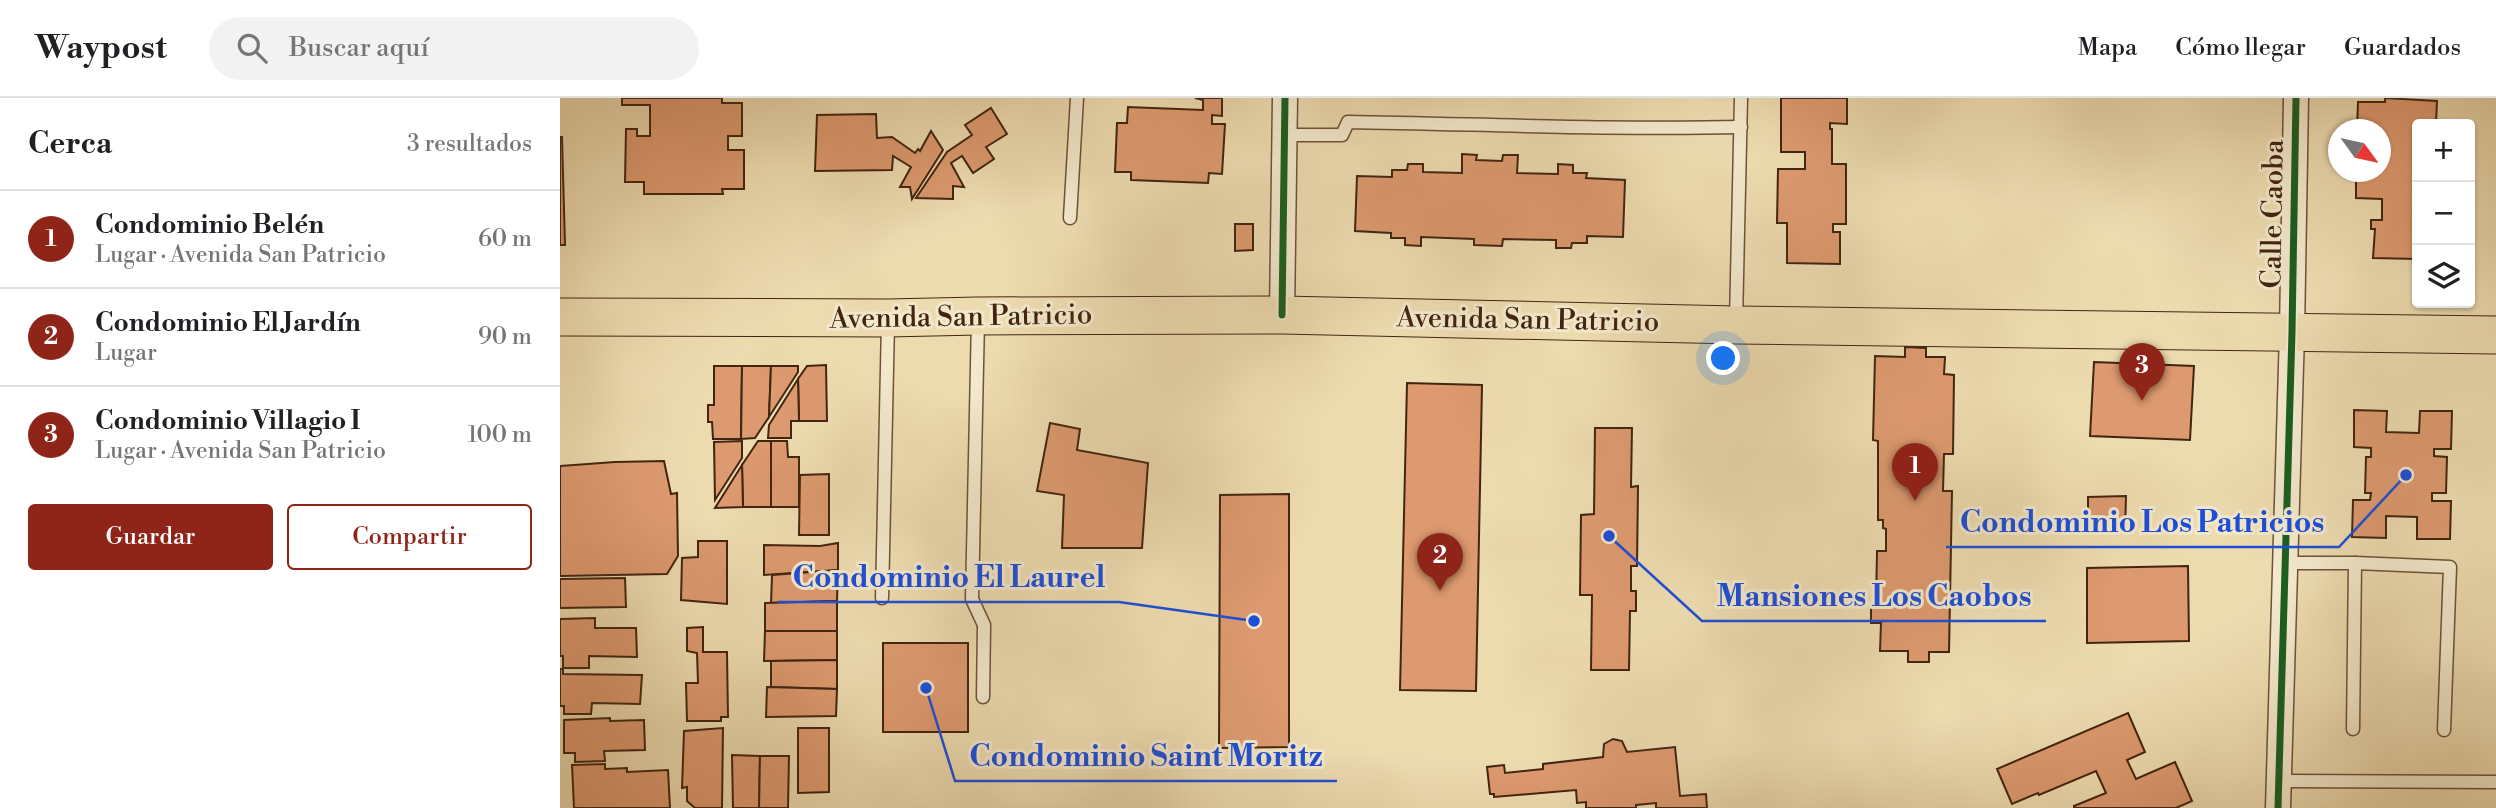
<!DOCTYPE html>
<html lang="es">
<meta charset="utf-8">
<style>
body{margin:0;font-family:"Libre Bodoni",serif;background:#f2f2f2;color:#202124}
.controls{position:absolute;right:21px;top:21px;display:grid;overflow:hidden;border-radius:7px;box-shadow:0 2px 5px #0004}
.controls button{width:63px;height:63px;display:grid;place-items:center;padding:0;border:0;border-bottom:2px solid #e0e0e0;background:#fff;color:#202124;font:35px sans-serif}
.compass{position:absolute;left:1768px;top:21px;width:63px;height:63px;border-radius:50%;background:#fff;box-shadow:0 2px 5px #0004;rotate:123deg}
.you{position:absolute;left:1164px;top:261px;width:24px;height:24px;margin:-18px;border:5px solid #fff;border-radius:50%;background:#1a73e8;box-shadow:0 0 0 10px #1a73e833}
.badge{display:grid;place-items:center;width:46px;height:46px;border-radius:50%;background:#8f2418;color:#fff;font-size:23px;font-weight:700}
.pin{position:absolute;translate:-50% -58px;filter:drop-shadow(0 2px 4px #0008)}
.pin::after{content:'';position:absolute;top:37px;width:24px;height:21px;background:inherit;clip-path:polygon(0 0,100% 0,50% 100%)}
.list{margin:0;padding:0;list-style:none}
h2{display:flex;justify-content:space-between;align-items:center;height:91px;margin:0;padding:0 28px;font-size:30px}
h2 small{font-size:23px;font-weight:400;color:#757577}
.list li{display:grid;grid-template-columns:46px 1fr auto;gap:21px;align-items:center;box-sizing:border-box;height:98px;padding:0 28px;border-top:2px solid #e0e0e0}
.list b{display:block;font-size:26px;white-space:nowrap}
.list p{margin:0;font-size:23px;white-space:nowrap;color:#757577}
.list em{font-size:23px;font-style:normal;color:#757577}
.actions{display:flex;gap:14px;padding:21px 28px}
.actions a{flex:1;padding:16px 0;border:2px solid #8f2418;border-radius:7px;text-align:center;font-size:24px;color:#8f2418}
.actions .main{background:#8f2418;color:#fff}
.icon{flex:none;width:38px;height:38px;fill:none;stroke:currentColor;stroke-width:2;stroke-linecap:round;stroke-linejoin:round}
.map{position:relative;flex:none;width:1936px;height:710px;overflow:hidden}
header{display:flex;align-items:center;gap:42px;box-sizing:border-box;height:98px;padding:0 35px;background:#fff;border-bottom:2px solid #e0e0e0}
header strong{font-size:33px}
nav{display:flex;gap:38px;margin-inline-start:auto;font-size:24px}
.search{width:490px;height:63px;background:#f2f2f2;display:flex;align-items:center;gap:18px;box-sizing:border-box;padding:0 24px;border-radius:38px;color:#757577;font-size:26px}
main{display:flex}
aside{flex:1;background:#fff}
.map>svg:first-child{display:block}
</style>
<header>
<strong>Waypost</strong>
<div class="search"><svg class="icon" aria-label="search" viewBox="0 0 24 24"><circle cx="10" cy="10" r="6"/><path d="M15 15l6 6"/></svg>Buscar aquí</div>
<nav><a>Mapa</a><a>Cómo llegar</a><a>Guardados</a></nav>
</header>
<main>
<aside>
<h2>Cerca<small>3 resultados</small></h2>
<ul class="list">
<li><span class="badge">1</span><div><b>Condominio Belén</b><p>Lugar · Avenida San Patricio</p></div><em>60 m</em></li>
<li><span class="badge">2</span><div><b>Condominio El Jardín</b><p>Lugar</p></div><em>90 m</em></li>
<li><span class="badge">3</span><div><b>Condominio Villagio I</b><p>Lugar · Avenida San Patricio</p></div><em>100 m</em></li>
</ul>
<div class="actions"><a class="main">Guardar</a><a>Compartir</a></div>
</aside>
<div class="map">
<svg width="1936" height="710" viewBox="0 0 1936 710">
<rect width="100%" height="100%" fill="#eddbb0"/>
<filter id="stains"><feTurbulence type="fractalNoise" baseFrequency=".00286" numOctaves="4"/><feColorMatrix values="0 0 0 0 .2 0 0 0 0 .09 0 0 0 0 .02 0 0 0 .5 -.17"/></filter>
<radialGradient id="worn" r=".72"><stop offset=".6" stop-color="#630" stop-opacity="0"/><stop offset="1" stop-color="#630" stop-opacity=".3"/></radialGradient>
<g fill="#dd996f" stroke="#422510" stroke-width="2">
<polygon points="62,0 162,0 162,5 182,5 182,38 168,38 168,52 184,52 184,91 162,91 163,96 84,96 84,84 65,84 66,31 77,31 77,38 90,38 90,7 62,7"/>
<polygon points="635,0 662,0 662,18 652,17 652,26 665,26 662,76 649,75 648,85 571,82 571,74 555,74 557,25 567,25 568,9 643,12 643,2"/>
<polygon points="1221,0 1287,0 1287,26 1270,25 1270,31 1272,31 1272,66 1286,66 1286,126 1273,126 1273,134 1280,134 1280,166 1227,165 1227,125 1217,125 1218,71 1245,71 1245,54 1221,54"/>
<polygon points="1825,0 1877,3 1876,26 1857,26 1857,161 1813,160 1815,131 1811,131 1811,122 1822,122 1822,101 1796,100 1796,74 1820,74 1820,32 1797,32 1798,4 1825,4"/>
<polygon points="431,10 447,36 426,49 434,61 413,75 402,58 391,65 404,89 393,88 393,101 356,100 387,54 412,37 405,27"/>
<polygon points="316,16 317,40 332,39 355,55 358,51 360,53 371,33 383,52 352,101 350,89 340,89 351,69 333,58 332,72 255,73 257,17"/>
<polygon points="0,39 2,39 5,147 0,147"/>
<polygon points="902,56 917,57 916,62 942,63 943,57 958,57 957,75 998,76 998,66 1013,67 1013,75 1027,75 1026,80 1065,82 1063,139 1027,138 1027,145 1012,145 1011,150 996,150 996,142 943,141 942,148 914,147 914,141 861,139 861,148 845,147 845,140 831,140 831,135 795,133 797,78 832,79 832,72 847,72 848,66 863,66 863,74 902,75"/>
<polygon points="675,126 693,126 693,152 675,153"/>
<polygon points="1345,249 1366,250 1366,259 1385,259 1384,276 1394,277 1393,356 1384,356 1383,393 1392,393 1389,554 1369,554 1369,564 1348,564 1348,553 1320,553 1321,525 1311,525 1311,506 1316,506 1317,453 1326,453 1326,431 1323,430 1323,422 1318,422 1318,343 1313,342 1315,258 1345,259"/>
<polygon points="1534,264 1634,268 1630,342 1530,338"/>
<polygon points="266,267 267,323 239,323 238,281 247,268"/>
<polygon points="154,268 182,268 181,341 153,341 152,324 148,324 148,307 154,307"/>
<polygon points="182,268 211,268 209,319 195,340 181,341"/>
<polygon points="211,268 238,268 238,274 209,319"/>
<polygon points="238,281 239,323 231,323 231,340 208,340 209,327"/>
<polygon points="847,285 922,287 916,593 840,592"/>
<polygon points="1794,312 1827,313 1826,334 1859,335 1860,313 1892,313 1891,351 1874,351 1874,358 1887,359 1886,395 1872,395 1872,403 1891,403 1890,441 1857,441 1857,419 1826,418 1826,440 1792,439 1793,402 1810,402 1811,395 1805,395 1806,359 1811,359 1811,350 1794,349"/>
<polygon points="490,325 520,331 517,352 588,365 582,450 502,450 504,397 477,393"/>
<polygon points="1035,330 1072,330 1071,389 1078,388 1077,468 1071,468 1071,493 1076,493 1076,513 1070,513 1069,572 1031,572 1032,497 1020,497 1021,417 1034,416"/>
<polygon points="182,343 182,360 155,402 154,344"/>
<polygon points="198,343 211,343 211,409 183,409 182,367"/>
<polygon points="211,343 227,343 228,359 239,359 239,409 211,409"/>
<polygon points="104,363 111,396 117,395 118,458 107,476 0,478 0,368 55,364"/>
<polygon points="182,367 183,409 155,410"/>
<polygon points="269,376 269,437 239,437 240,377"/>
<polygon points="729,396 729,649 659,650 660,397"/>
<polygon points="1566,398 1565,434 1528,434 1528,399"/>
<polygon points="138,443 167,443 167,506 121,502 122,460 138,459"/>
<polygon points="278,445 278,472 204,477 204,447 260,448"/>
<polygon points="1628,468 1629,543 1527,545 1527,470"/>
<polygon points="278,472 277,503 211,505 212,477"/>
<polygon points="65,480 66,509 0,510 0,481"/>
<polygon points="277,503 277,533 205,533 205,505"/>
<polygon points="35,520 35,530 76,530 77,559 29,558 29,570 3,570 3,558 0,558 0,521"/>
<polygon points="143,529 143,554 167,554 168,619 161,619 161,623 127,623 126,585 138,585 137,555 127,553 127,530"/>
<polygon points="205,533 277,533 277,562 204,563"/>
<rect x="323" y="545" width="85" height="89"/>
<polygon points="277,562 277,591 211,589 211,563"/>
<polygon points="0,571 3,571 3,576 82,577 80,606 32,605 31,616 4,616 4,608 0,608"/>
<polygon points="207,589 277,591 276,618 206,619"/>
<polygon points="1568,615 1585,654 1567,662 1576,681 1615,664 1632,703 1616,710 1514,710 1514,708 1546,695 1536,673 1479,697 1478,695 1452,706 1437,671"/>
<polygon points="50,620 50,623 84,622 85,652 44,653 45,663 15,664 15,655 4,655 4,622"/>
<polygon points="163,630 162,710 135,710 127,703 127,689 122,690 124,633"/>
<polygon points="238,630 269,630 269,694 238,695"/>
<polygon points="1053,641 1062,643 1067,654 1115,649 1120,698 1146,696 1147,710 1096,710 1096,705 1076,707 1076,710 1026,710 1026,704 1017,705 1016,692 934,699 934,696 930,696 927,669 944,667 945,675 983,671 983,666 1043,659 1044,646"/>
<polygon points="172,657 200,658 199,710 173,710"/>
<polygon points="200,658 229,658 228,710 199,710"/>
<polygon points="45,666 45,671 67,670 67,674 108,672 110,710 14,710 12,667"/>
</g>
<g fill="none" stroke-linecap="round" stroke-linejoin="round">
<defs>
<g id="lane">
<path d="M725 37H782L788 24C919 26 1050 32 1181 29"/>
<polyline points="510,120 517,0"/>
<polyline points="418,221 412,501 424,527 423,599"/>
<polyline points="1176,224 1181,0"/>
<polyline points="1725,465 1795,465 1890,469 1884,632"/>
<polyline points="322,500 328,224"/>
<polyline points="1793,631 1795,465"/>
<polyline points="1719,683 1936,684"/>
</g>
<g id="street">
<polyline points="722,217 725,0"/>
<polyline points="1718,710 1732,234 1736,0"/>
</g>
<polyline id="primary" points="0,219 328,220 418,218 722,217 1176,227 1936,237"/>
</defs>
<use href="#lane" stroke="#6d5238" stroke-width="15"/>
<use href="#street" stroke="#6d5238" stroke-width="27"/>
<use href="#primary" stroke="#422510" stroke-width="39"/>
<use href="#lane" stroke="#f3e8cc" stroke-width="12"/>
<use href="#street" stroke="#f3e8cc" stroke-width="24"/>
<use href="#primary" stroke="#eddbb0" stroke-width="37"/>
<defs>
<g id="cycleway">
<polyline points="722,217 725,0"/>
<polyline points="1718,710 1732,234 1736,0"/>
</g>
</defs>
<use href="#cycleway" stroke="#f3e8cc" stroke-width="11"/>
<use href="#cycleway" stroke="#1b5e20" stroke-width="7"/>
</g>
<g text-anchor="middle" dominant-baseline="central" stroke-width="6" stroke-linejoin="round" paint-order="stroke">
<g font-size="28" fill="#422510" stroke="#f3e8cc">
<text transform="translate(1713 116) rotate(-89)">Calle Caoba</text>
<text transform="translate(401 219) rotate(-1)">Avenida San Patricio</text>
<text transform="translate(968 222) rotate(1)">Avenida San Patricio</text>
</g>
</g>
<path fill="none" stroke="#1d4ed8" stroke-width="2.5" d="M1846 377L1779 449H1386M694 523L559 504H218M1049 438L1142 523H1486M366 590L395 683H777"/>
<g fill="#1d4ed8" stroke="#f3e8cc" stroke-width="2.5">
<circle cx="1846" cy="377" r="7"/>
<circle cx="694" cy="523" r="7"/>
<circle cx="1049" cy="438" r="7"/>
<circle cx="366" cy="590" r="7"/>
</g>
<g font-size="30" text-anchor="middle" font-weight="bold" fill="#1d4ed8" stroke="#f3e8cc" stroke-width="6" stroke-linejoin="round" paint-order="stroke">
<text x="1582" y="434">Condominio Los Patricios</text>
<text x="389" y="489">Condominio El Laurel</text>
<text x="1314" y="508">Mansiones Los Caobos</text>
<text x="586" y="668">Condominio Saint Moritz</text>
</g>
<rect width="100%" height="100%" filter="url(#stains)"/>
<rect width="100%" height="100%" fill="url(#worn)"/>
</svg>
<div class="controls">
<button>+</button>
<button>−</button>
<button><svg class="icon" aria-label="layers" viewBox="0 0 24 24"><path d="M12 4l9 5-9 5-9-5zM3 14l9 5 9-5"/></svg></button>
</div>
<svg class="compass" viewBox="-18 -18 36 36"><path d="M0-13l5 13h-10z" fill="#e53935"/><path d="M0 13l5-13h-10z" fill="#757577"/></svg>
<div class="you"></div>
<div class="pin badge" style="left:1355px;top:403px">1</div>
<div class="pin badge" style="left:880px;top:493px">2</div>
<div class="pin badge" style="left:1582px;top:303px">3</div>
</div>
</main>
